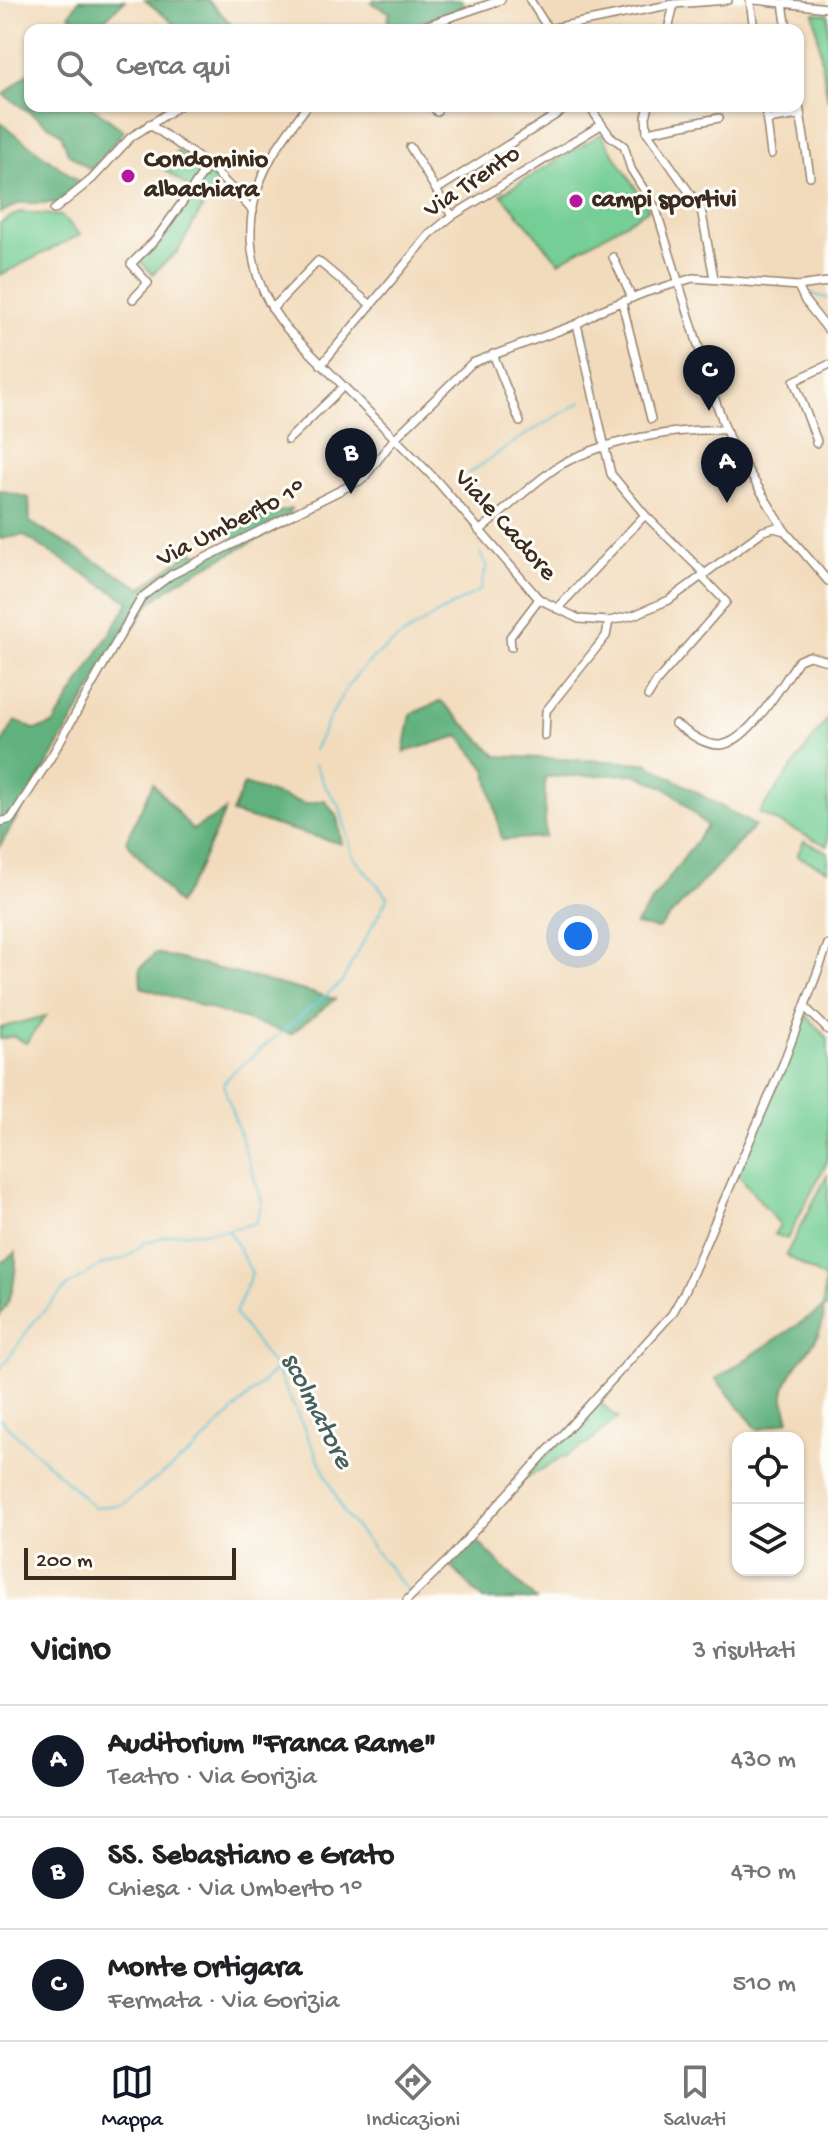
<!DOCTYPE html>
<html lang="it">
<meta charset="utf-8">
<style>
body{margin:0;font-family:"Gochi Hand",sans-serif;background:#f2f2f2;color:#202124}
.controls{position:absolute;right:24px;bottom:24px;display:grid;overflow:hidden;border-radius:16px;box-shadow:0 2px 6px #0004}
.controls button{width:72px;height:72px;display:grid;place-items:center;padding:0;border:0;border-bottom:2px solid #e0e0e0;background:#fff;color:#202124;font:40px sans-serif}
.scale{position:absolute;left:24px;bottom:20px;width:212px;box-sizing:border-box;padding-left:8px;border:4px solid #3b2a1e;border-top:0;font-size:22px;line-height:28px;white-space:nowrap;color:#3b2a1e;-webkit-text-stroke:6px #fdfcf7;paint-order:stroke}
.you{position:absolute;left:578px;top:936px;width:28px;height:28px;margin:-20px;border:6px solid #fff;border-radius:50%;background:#1a73e8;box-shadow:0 0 0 12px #1a73e833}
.badge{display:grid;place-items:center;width:52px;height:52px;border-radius:50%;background:#111827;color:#fff;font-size:26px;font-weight:700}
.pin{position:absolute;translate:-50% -66px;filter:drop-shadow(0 2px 4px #0008)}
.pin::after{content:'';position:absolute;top:42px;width:28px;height:24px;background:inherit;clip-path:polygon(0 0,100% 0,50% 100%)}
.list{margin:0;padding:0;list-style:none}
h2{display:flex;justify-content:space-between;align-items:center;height:104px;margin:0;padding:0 32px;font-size:34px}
h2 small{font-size:26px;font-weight:400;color:#757577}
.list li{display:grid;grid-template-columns:52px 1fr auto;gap:24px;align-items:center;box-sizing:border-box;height:112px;padding:0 32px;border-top:2px solid #e0e0e0}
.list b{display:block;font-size:30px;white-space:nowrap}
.list p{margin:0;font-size:26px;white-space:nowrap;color:#757577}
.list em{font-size:26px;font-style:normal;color:#757577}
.icon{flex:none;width:44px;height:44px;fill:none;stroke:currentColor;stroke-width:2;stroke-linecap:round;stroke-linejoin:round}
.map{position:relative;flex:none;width:828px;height:1600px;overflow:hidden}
.search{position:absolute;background:#fff;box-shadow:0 2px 6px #0004;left:24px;right:24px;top:24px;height:88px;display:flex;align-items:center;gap:20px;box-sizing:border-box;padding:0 28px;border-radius:16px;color:#757577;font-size:30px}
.sheet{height:440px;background:#fff}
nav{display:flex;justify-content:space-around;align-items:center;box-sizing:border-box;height:112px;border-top:2px solid #e0e0e0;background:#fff;font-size:22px;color:#757577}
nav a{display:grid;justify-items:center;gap:4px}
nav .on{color:#111827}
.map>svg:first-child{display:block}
</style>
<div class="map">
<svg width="828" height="1600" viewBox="0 0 828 1600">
<rect width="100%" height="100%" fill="#fdfcf7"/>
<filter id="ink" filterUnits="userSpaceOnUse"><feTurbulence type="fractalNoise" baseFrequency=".0125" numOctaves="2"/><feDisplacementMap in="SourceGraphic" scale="16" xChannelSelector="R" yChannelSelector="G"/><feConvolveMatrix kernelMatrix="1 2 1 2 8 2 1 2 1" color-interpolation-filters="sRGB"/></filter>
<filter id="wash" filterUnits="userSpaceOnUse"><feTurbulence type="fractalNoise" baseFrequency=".006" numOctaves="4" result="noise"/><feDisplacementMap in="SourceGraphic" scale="32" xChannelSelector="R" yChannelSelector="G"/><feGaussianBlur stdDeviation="1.8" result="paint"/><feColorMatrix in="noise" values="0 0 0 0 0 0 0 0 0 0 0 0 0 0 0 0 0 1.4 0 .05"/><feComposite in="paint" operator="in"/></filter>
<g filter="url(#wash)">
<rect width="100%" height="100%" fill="#f2dbbc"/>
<g fill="#75ce95" stroke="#587c5a" stroke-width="2">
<polygon points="814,13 828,14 828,101"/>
<polygon points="601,134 649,209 559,262 501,194"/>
<polygon points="178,151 217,182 178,251 152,274 139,260 163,240 195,192 164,169"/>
<polygon points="20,212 62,216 80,235 0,275 0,223"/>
<polygon points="828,718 828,846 759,813"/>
<polygon points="804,841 828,852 828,870 797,856"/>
<polygon points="806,1015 828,1039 828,1160 787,1239 774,1234 780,1225 738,1174"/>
<polygon points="46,1016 26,1043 13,1036 0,1039 0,1028"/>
<polygon points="828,1174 828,1308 823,1308 825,1279 786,1255"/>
<polygon points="598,1401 618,1418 587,1444 521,1481"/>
</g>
<g fill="#60b17e" stroke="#4e6e4e" stroke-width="2">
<polygon points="79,0 125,0 93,30 63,30 72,27 74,20 69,15"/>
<polygon points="145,0 208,0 237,30 178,30 172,22"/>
<polygon points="375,0 462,0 465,8 396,30 385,30 390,12 371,3"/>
<polygon points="30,71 30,106 91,106 124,131 91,170 68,153 61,134 4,95"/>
<polygon points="0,123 81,183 57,203 20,203 0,213"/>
<polygon points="0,490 29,498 30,522 141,588 192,551 203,557 234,539 231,531 241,522 291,509 285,525 182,579 150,603 89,693 0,846 0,747 15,721 36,730 54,724 129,602 23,535 0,539"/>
<polygon points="441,701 497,756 646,763 755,826 658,929 635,925 707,826 671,791 636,774 545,777 545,837 502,840 486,769 459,736 404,752 411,714"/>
<polygon points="153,783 192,830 225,811 197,872 178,904 126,841"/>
<polygon points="244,784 305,804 325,800 337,817 342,844 232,813"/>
<polygon points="156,953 313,993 335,999 291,1034 141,987 140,968"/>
<path d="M16 1252C16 1274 14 1297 0 1315V1264Z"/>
<path d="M823 1308C828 1343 788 1362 784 1394 783 1402 787 1412 789 1420L758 1430 716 1379Z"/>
<polygon points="472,1536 536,1600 483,1600 449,1564"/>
</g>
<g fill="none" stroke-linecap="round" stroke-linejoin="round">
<g stroke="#5ac3d6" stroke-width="2">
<polyline points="810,294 828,298"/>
<polyline points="585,327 599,385"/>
<polyline points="468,474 517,440 581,402"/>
<path d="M314 750C324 730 334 708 346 689 373 647 437 614 480 590L487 565 480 553"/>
<polyline points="229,1231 252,1273 235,1314 276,1369 344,1513 409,1592"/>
<polyline points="0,1370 33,1323 65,1288 101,1265 126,1258 144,1243 173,1234 228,1230 256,1223 262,1201 223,1084 233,1072 341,983 388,897 353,857 340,807 325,786 315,765"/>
<polyline points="0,1419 94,1507 121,1505 192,1452 276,1369"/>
</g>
</g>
</g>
<g filter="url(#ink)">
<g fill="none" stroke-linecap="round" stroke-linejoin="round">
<defs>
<g id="street">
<polyline points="530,0 549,30"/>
<polyline points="750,0 754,30"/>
<polyline points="754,0 828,8"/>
<polyline points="783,3 787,30"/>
<polyline points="548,29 674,4 728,0"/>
<polyline points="413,30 501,0"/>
<polyline points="668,30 674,4"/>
<polyline points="798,99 810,176"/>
<path d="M307 106C294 124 279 142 269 162 239 219 247 282 288 330L437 481 539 599 579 619 609 621 634 615 669 600 763 531 774 528 785 531"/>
<polyline points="433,106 437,112"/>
<polyline points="589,106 610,136 624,146 631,169 656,209 714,397 730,441 785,531 828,581"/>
<polyline points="649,106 646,117 647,132 701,209 714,278"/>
<polyline points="765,106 771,154"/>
<polyline points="767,120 800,115"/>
<polyline points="149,124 209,165 253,211"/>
<polyline points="647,132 719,118"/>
<polyline points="410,147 452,216"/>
<polyline points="436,190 570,106"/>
<polyline points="54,210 92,179 131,137 179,106"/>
<polyline points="613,257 632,298"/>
<polyline points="798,286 805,301 828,330"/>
<polyline points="133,299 148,283 131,264 156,239 209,165"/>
<polyline points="622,302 651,419"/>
<polyline points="272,309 318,261 371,305"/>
<polyline points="577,324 611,474 645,515 705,574"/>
<polyline points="493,354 520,422"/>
<polyline points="321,365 430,234 452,216 601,125"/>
<polyline points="288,440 343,387"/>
<polyline points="816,443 817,441 794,381 828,365"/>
<path d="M479 531C505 511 535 480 562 464 606 440 677 428 726 430"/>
<polyline points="557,609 645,515"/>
<polyline points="511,647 510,637 539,599"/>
<polyline points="648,696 657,681 726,602 702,577"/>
<path d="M675 724C689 733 703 745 720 745 749 743 783 682 799 660L809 656 828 661"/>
<polyline points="545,736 546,711 606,636 609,621"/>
<polyline points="0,822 11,819 51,757 142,597 171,575 363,479 394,439 472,363 577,324 601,310 644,293 693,278 798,286 828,282"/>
<polyline points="805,1007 828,1030"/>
<polyline points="407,1600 448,1560 672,1314 685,1291 783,1064 828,944"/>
</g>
</defs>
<use href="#street" stroke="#96826d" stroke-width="10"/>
<use href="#street" stroke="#fff" stroke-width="7"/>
</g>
</g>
<g fill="#b5179e" stroke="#fdfcf7" stroke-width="3">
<circle cx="128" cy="176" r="8"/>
<circle cx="576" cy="201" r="8"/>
</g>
<g text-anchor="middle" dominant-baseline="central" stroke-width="6" stroke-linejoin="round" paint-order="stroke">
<g font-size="26" font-weight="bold" fill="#3b2a1e" stroke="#fdfcf7" text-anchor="start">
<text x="144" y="161">Condominio<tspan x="144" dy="30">albachiara</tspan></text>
<text x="592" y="201">campi sportivi</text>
</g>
<g font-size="26" fill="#3b2a1e" stroke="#fdfcf7">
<text transform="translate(473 183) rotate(-34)">Via Trento</text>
<text transform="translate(232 525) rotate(-27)">Via Umberto 1°</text>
<text transform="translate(504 526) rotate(48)">Viale Cadore</text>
</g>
<g font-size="28" font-style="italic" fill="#46605e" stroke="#fdfcf7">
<text transform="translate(316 1411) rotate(63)">scolmatore</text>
</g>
</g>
</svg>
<div class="controls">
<button><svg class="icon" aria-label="locate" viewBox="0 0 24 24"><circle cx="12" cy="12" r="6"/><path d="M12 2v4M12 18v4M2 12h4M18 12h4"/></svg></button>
<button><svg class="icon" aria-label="layers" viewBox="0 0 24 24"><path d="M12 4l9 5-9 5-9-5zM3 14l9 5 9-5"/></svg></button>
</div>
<div class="scale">200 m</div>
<div class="you"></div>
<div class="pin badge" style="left:727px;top:503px">A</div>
<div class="pin badge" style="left:351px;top:494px">B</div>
<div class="pin badge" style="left:709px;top:411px">C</div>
<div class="search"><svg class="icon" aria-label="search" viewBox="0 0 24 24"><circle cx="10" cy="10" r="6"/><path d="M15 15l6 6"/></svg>Cerca qui</div>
</div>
<section class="sheet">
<h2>Vicino<small>3 risultati</small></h2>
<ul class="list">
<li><span class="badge">A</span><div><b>Auditorium &quot;Franca Rame&quot;</b><p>Teatro · Via Gorizia</p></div><em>430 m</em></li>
<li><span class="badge">B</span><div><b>SS. Sebastiano e Grato</b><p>Chiesa · Via Umberto 1°</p></div><em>470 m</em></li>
<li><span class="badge">C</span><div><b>Monte Ortigara</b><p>Fermata · Via Gorizia</p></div><em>510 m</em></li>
</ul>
</section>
<nav>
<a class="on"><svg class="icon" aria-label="map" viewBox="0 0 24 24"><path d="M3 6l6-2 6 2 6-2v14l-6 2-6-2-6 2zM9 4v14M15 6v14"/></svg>Mappa</a>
<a><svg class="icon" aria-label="directions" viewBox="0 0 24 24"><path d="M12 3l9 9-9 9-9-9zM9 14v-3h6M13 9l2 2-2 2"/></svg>Indicazioni</a>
<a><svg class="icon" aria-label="saved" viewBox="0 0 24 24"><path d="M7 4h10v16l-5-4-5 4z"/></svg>Salvati</a>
</nav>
